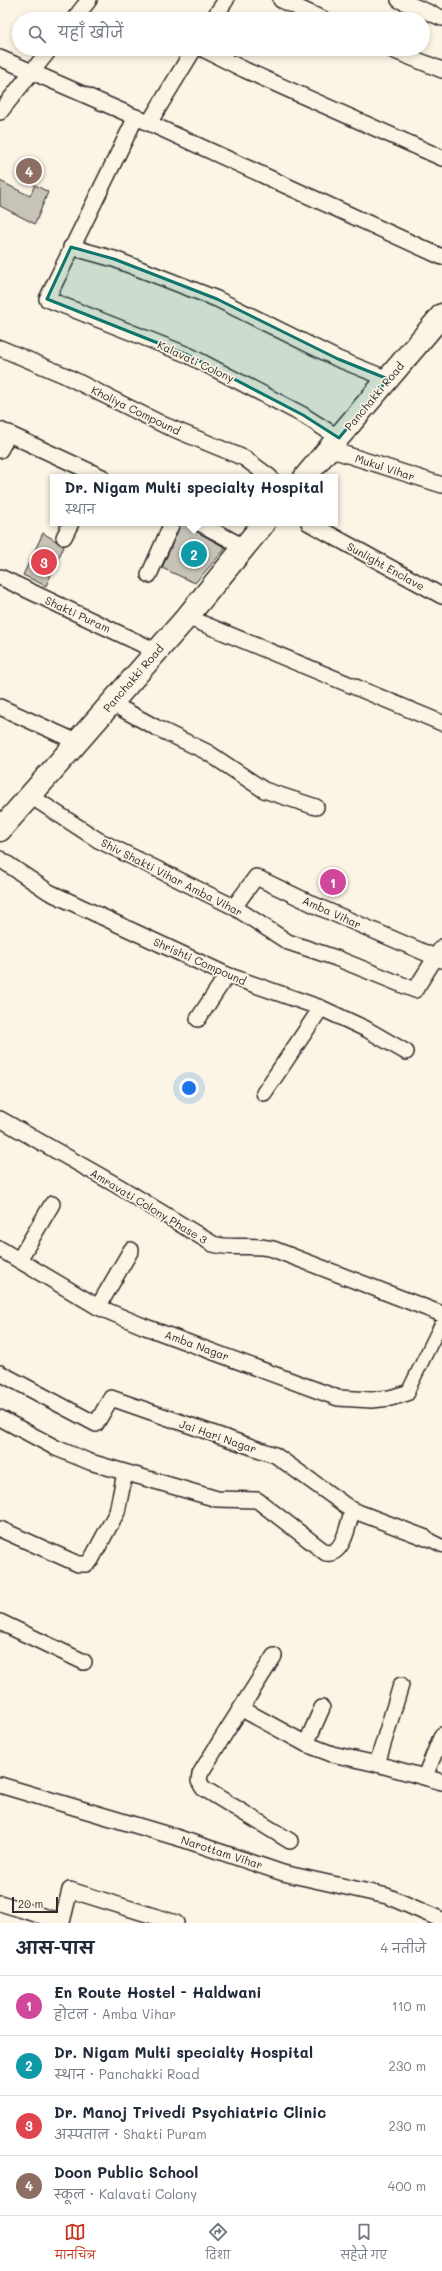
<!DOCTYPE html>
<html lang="hi">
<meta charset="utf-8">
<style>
body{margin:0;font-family:Mali,"Playpen Sans Deva",sans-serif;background:#f6f6f7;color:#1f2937}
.scale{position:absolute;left:12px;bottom:10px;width:46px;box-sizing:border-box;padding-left:4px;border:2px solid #2b2b2b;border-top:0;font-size:11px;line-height:14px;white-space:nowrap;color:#2b2b2b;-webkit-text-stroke:3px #fcf5e5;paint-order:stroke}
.you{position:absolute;left:189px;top:1088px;width:14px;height:14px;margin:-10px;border:3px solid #fff;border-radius:50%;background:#1a73e8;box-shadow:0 0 0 6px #1a73e833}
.badge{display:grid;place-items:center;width:26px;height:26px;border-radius:50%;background:#c8321e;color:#fff;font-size:13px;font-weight:700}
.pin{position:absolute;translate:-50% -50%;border:2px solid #fff;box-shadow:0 1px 4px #0006}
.popup{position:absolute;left:50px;top:474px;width:288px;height:52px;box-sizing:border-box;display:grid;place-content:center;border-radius:0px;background:#fff;filter:drop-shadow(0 1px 3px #0005);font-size:13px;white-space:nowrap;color:#747a83}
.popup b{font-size:15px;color:#1f2937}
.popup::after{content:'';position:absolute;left:50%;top:100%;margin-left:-8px;border:8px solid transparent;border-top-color:#fff}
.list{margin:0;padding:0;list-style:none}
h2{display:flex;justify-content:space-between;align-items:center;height:52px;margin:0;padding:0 16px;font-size:17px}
h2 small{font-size:13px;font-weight:400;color:#747a83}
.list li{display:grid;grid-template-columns:26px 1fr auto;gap:12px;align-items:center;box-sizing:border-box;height:60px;padding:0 16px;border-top:1px solid #e0e1e3}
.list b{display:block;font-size:15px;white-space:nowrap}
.list p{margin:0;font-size:13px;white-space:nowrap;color:#747a83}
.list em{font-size:13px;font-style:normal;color:#747a83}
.icon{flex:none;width:22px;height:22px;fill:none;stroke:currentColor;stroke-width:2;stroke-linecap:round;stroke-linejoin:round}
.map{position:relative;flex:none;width:442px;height:1923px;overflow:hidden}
.search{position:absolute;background:#fff;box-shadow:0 2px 6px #0003;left:12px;right:12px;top:12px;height:44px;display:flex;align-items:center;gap:10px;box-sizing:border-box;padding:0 14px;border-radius:22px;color:#747a83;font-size:15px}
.sheet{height:292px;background:#fff}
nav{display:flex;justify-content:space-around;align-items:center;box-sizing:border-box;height:56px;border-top:1px solid #e0e1e3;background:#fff;font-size:11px;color:#747a83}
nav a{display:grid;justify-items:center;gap:2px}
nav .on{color:#c8321e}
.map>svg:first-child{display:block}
</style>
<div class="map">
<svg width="442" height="1923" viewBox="0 0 442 1923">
<rect width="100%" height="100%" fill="#fcf5e5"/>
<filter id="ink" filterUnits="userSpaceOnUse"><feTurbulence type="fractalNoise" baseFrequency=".025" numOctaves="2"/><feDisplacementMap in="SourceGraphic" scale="8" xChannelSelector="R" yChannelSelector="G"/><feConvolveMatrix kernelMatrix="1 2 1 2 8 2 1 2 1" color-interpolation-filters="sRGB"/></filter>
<g filter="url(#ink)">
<g fill="#c8c3b7" stroke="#2b2b2b">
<polygon points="0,181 30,196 35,185 48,192 35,224 0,206"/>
<polygon points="181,523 226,548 195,583 162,568"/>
<polygon points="43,533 64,546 46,586 23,575"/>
</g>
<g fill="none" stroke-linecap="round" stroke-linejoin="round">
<defs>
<g id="pedestrian">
<polyline points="407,1393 440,1326"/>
<polyline points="426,1538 442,1546"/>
</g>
<g id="minor">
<polyline points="281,0 323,19"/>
<polyline points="399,0 442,18"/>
<polyline points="74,19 89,0"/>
<polyline points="213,19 226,0"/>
<polyline points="203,49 245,70 442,158"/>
<polyline points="390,49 442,70"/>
<polyline points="0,58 149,123 442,257"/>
<polyline points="0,112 50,49"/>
<polyline points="136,117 47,299 188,355 303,415 339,438"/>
<polyline points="149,123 194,49"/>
<polyline points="71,247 114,259 217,299 338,359 388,379"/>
<polyline points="0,348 64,375 164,425 244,458 270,477"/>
<polyline points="0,430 102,477"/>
<polyline points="329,449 442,485"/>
<polyline points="0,450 9,433"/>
<polyline points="199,523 244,547"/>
<polyline points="309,523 442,596"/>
<polyline points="64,537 71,523"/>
<polyline points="149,575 172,523"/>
<polyline points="0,577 156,651"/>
<polyline points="187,617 442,723"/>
<polyline points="111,703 155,727 207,752 264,790 316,807"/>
<polyline points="0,707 77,742"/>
<polyline points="29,795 98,840 234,907 288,942 336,958 415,990 442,947"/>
<polyline points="0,859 49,892 227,975 321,1008 366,1029 406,1052"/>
<polyline points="234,907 256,877 321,908 442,960"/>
<polyline points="198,1019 227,975"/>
<polyline points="264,1093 321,1008"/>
<path d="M0 1119 118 1186 213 1244C233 1250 251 1243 273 1249L442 1314"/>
<polyline points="0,1249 98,1307 143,1326 338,1398 372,1400 390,1398 407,1393"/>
<polyline points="19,1260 52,1204"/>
<polyline points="98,1307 131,1250"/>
<polyline points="0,1373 96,1424 111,1398 275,1455 352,1510 426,1538"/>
<path d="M0 1418 56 1448 90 1462 217 1499 257 1500 326 1553C343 1556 349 1523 352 1510"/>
<polyline points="0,1529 78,1564 86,1564 91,1560 117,1512 125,1473"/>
<polyline points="0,1622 84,1662"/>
<polyline points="274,1656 219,1743 200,1774 199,1781 203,1788 290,1841"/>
<polyline points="242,1709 306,1744 332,1754 377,1764 442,1782"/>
<polyline points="306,1744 322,1708"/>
<polyline points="377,1764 401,1685"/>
<polyline points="425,1776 442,1735"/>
<polyline points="0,1785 182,1839 283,1873 387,1896 442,1920"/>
<polyline points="0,1903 62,1922 70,1890 176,1923"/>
</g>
<g id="secondary">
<polyline points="305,477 442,315"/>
<polyline points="0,830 187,617 264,523"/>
</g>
</defs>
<use href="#pedestrian" stroke="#2b2b2b" stroke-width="15"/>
<use href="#minor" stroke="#2b2b2b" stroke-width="18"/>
<use href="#secondary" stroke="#2b2b2b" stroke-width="25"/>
<use href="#pedestrian" stroke="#fcf5e5" stroke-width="12"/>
<use href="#minor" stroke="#fcf5e5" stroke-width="15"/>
<use href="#secondary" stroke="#fcf5e5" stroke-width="22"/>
</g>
</g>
<path fill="#0f766e" fill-opacity="0.2" stroke="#0f766e" stroke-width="3" stroke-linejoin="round" d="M71 247 114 259 217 299 338 359 388 379 339 438 303 415 188 355 47 299Z"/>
<g text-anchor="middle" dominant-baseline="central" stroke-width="3.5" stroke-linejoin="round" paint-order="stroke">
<g font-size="11" fill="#2b2b2b" stroke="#fcf5e5">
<text transform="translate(196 361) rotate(25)">Kalavati Colony</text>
<text transform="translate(374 396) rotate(-50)">Panchakki Road</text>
<text transform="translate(136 410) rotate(26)">Kholiya Compound</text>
<text transform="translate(385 467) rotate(18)">Mukul Vihar</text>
<text transform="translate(386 566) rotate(29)">Sunlight Enclave</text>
<text transform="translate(78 614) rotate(25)">Shakti Puram</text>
<text transform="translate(133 678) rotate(-49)">Panchakki Road</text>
<text transform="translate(172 877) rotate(27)">Shiv Shakti Vihar Amba Vihar</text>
<text transform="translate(332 912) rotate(24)">Amba Vihar</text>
<text transform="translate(200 961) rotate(24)">Shrishti Compound</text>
<text transform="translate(149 1206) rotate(31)">Amravati Colony Phase 3</text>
<text transform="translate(197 1345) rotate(20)">Amba Nagar</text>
<text transform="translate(218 1436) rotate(19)">Jai Hari Nagar</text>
<text transform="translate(222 1852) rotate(18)">Narottam Vihar</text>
</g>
</g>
</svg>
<div class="scale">20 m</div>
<div class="you"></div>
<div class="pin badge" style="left:333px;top:882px;background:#d1479c">1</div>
<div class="pin badge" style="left:194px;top:554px;background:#0f9aa8">2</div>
<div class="popup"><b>Dr. Nigam Multi specialty Hospital</b>स्थान</div>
<div class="pin badge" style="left:44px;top:562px;background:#e0444e">3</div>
<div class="pin badge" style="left:29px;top:171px;background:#8d6e63">4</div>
<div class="search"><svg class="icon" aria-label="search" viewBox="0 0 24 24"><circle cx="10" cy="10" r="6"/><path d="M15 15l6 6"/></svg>यहाँ खोजें</div>
</div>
<section class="sheet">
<h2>आस-पास<small>4 नतीजे</small></h2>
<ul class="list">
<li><span class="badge" style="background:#d1479c">1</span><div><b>En Route Hostel - Haldwani</b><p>होटल · Amba Vihar</p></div><em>110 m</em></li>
<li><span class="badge" style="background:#0f9aa8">2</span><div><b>Dr. Nigam Multi specialty Hospital</b><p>स्थान · Panchakki Road</p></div><em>230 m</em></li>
<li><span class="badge" style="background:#e0444e">3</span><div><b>Dr. Manoj Trivedi Psychiatric Clinic</b><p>अस्पताल · Shakti Puram</p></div><em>230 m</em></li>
<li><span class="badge" style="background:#8d6e63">4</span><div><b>Doon Public School</b><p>स्कूल · Kalavati Colony</p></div><em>400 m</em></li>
</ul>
</section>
<nav>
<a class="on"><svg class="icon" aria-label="map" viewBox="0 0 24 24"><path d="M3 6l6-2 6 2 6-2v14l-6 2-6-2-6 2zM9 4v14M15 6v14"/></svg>मानचित्र</a>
<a><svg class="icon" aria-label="directions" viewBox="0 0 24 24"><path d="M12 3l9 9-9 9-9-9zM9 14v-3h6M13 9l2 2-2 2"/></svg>दिशा</a>
<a><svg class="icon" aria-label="saved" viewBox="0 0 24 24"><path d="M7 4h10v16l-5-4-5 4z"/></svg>सहेजे गए</a>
</nav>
